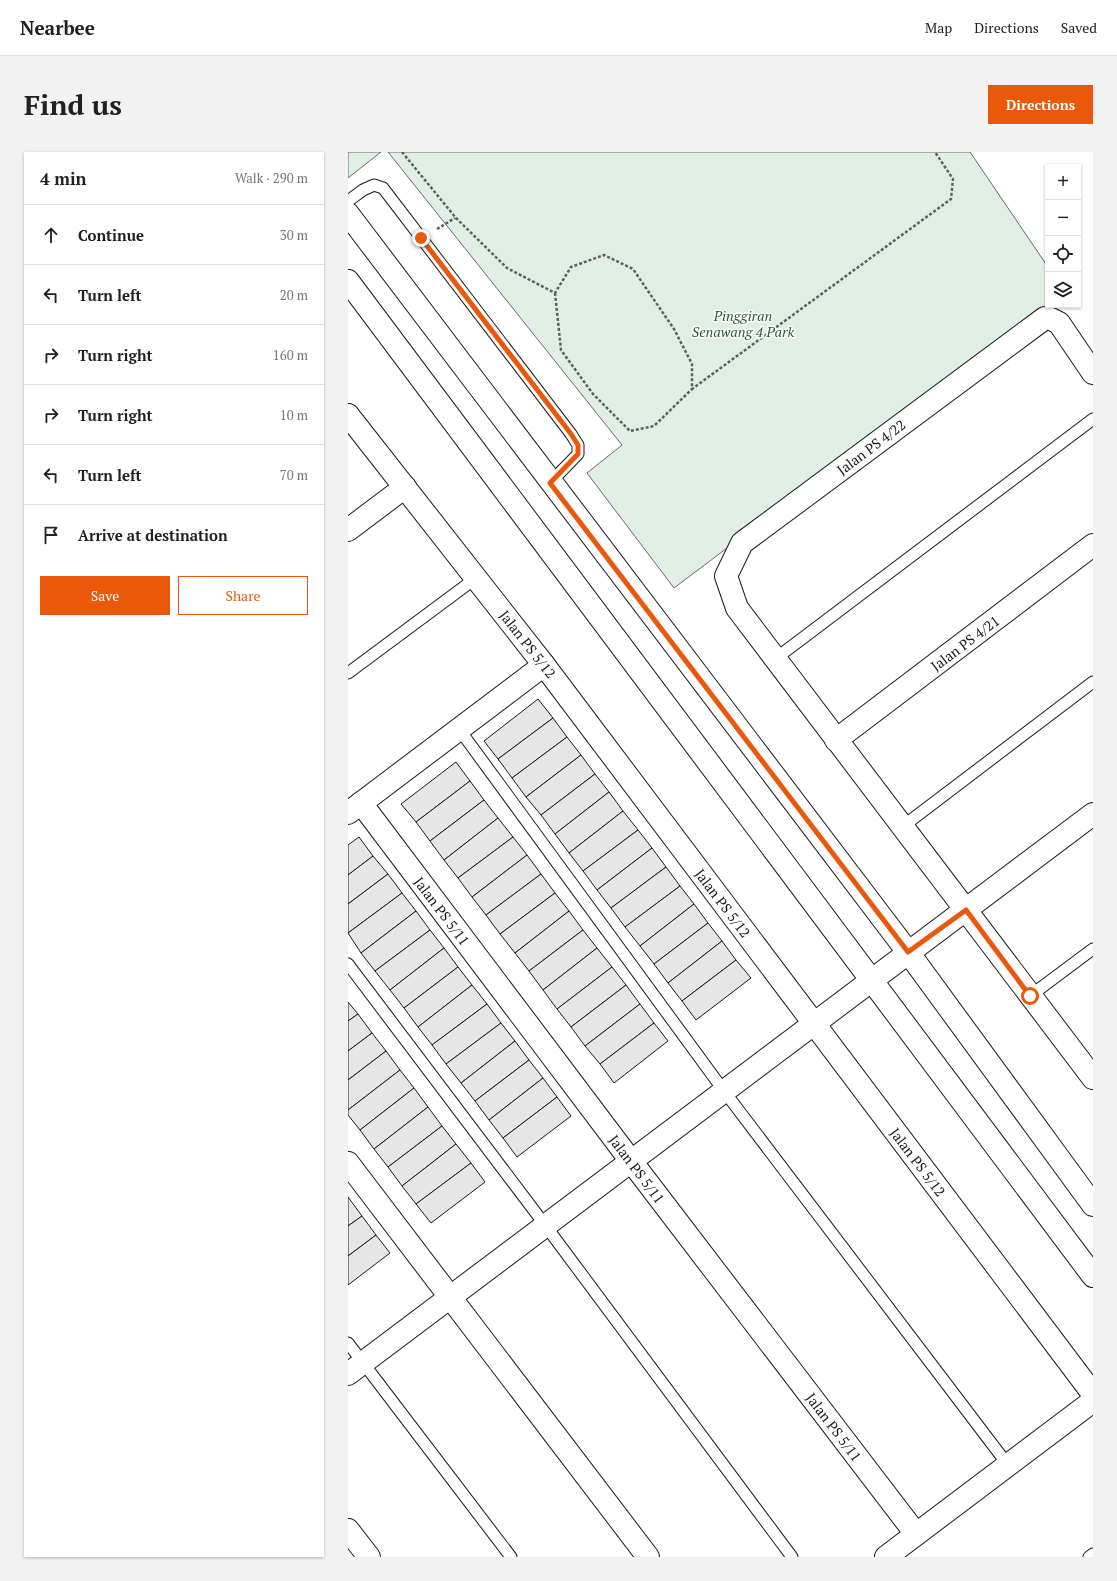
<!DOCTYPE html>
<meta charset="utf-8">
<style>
body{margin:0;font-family:"PT Serif",serif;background:#f2f2f2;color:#202124}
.controls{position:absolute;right:12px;top:12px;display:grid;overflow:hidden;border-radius:0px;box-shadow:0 1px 3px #0004}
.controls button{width:36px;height:36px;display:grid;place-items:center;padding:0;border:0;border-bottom:1px solid #e0e0e0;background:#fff;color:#202124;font:20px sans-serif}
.stop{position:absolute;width:12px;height:12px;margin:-9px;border:3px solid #ea580c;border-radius:50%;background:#fff}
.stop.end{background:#ea580c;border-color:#fff;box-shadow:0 1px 4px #0008}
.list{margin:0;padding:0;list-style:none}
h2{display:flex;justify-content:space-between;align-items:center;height:52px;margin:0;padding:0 16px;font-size:17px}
h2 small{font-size:13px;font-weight:400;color:#757577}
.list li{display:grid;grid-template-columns:26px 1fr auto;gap:12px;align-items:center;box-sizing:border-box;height:60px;padding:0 16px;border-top:1px solid #e0e0e0}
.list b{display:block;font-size:15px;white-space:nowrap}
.list em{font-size:13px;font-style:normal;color:#757577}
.actions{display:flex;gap:8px;padding:12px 16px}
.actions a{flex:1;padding:9px 0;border:1px solid #ea580c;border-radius:0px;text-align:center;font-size:14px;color:#ea580c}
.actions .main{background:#ea580c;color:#fff}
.icon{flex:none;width:22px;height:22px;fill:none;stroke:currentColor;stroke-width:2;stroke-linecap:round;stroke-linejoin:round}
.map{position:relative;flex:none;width:745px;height:1405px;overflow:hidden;border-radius:0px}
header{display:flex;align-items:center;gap:24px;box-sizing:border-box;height:56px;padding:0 20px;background:#fff;border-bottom:1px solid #e0e0e0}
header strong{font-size:19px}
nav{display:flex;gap:22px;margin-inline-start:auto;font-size:14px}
.intro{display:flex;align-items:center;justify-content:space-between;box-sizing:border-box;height:96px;padding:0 24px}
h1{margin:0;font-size:28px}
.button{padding:10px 18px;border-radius:0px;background:#ea580c;color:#fff;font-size:14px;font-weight:700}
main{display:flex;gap:24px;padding:0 24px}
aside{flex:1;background:#fff;border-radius:0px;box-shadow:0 1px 3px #0004}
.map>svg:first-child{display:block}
</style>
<header>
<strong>Nearbee</strong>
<nav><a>Map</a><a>Directions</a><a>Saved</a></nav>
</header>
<div class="intro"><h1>Find us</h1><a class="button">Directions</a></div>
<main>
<aside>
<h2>4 min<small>Walk · 290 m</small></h2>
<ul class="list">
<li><svg class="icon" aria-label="ahead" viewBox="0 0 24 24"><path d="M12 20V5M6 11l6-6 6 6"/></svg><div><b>Continue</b></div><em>30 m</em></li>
<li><svg class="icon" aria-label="left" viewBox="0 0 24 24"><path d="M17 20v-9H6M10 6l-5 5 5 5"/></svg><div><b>Turn left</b></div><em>20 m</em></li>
<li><svg class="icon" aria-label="right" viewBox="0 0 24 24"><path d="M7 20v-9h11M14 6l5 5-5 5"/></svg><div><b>Turn right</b></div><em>160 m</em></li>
<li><svg class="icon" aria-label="right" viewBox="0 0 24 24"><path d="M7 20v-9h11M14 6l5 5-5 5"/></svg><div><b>Turn right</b></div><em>10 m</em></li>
<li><svg class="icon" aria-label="left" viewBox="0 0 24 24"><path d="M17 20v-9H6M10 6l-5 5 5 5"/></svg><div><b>Turn left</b></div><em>70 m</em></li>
<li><svg class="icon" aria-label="arrive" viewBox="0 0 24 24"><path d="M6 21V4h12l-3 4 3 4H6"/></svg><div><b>Arrive at destination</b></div></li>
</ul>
<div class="actions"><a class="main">Save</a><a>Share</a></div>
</aside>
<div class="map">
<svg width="745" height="1405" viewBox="0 0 745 1405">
<rect width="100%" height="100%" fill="#fff"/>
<g fill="#e0efe3" stroke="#6a6a6a">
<polygon points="0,0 33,0 0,26"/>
<polygon points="40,0 622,0 700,115 700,153 702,153 326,436 239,321 274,293"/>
</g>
<g fill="#e6e6e6" stroke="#1a1a1a">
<polygon points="190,547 205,566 150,607 136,589"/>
<polygon points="205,566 219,585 164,626 150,607"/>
<polygon points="219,585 233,603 178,645 164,626"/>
<polygon points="233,603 247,622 193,663 178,645"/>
<polygon points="108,610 122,629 68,670 53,652"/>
<polygon points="247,622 261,640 207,682 193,663"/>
<polygon points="122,629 136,648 82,689 68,670"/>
<polygon points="261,640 275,659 221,701 207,682"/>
<polygon points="136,648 150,666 96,708 82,689"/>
<polygon points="275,659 290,678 235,719 221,701"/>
<polygon points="150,666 165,685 110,726 96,708"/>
<polygon points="290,678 304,696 249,738 235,719"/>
<polygon points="11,685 25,704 0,723 0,693"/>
<polygon points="165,685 179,703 124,745 110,726"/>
<polygon points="304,696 318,715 263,756 249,738"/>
<polygon points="179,703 193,722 138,763 124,745"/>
<polygon points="25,704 40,722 0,752 0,723"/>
<polygon points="318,715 332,734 277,775 263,756"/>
<polygon points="40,722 54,741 0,781 0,752"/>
<polygon points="193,722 207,741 152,782 138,763"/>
<polygon points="332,734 346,752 292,794 277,775"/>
<polygon points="54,741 68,759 13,801 0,781"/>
<polygon points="207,741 221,759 167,801 152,782"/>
<polygon points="346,752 360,771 306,812 292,794"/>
<polygon points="68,759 82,778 27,819 13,801"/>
<polygon points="221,759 235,778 181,819 167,801"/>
<polygon points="360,771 374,789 320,831 306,812"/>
<polygon points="82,778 96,796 42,838 27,819"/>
<polygon points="235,778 249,796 195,838 181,819"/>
<polygon points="374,789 388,808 334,849 320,831"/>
<polygon points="96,796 110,815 56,856 42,838"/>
<polygon points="249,796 264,815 209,857 195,838"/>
<polygon points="388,808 403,826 348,868 334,849"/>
<polygon points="110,815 124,833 70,875 56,856"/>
<polygon points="264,815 278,833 223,875 209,857"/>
<polygon points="124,833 139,852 84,893 70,875"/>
<polygon points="278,833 292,852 237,894 223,875"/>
<polygon points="0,850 10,862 0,869"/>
<polygon points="139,852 153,871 98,912 84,893"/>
<polygon points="292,852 306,871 252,912 237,894"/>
<polygon points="10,862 24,881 0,899 0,869"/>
<polygon points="153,871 167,889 113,931 98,912"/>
<polygon points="306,871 320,889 266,931 252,912"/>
<polygon points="24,881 38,899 0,928 0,899"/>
<polygon points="167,889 181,908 127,949 113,931"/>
<polygon points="38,899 52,918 0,958 0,928"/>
<polygon points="181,908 195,926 141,968 127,949"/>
<polygon points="52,918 66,936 12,978 0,963 0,958"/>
<polygon points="195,926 209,945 155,986 141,968"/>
<polygon points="66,936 80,955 26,997 12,978"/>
<polygon points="209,945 223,964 169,1005 155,986"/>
<polygon points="80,955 94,974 40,1015 26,997"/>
<polygon points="94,974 108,992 54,1034 40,1015"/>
<polygon points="108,992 123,1011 68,1052 54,1034"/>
<polygon points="123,1011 137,1030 83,1071 68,1052"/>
<polygon points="0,1045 14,1064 0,1074"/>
<polygon points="14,1064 28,1083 0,1104 0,1074"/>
<polygon points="28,1083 42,1101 0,1133 0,1104"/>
</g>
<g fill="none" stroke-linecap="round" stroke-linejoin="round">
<defs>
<g id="service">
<polyline points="0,49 15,38 26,33 35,36 223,282 230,293 230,302 202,331"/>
<polyline points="427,507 745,267"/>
<polyline points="0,521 128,426"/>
<polyline points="111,577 376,939 660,1313"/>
<polyline points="554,675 745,530"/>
<polyline points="0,812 197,1073 444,1405"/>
<polyline points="682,844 745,797"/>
<polyline points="0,1191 163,1405"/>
<polyline points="741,1405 745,1402"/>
</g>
<g id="minor">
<polyline points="745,221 711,171 701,166 697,166 394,391 378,424 389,456 745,926"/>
<polyline points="0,263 196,513 745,1242"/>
<polyline points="0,378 57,335"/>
<polyline points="488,588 745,393"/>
<polyline points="13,651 283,1009 568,1382"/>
<polyline points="0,661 196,513"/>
<polyline points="0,1011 300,1405"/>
<polyline points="0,1222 745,662"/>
<polyline points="0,1378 21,1405"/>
<polyline points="538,1405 745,1249"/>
</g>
<g id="tertiary">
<polyline points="0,62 560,800 745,1053"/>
<polyline points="0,129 745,1124"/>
</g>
</defs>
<use href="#service" stroke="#1a1a1a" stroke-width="13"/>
<use href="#minor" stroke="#1a1a1a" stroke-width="24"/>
<use href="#tertiary" stroke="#1a1a1a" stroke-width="24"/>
<g stroke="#5f5f5f" stroke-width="2.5" stroke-dasharray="3 2" stroke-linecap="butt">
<polyline points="54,0 108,66 159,116 207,141 223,115 256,103 285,117 326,177 344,212 344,237 603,47 605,27 587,0"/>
<polyline points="89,77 107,66"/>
<polyline points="207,141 213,198 245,242 282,279 306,274 344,237"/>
</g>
<use href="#service" stroke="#fff" stroke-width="11"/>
<use href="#minor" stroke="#fff" stroke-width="22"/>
<use href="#tertiary" stroke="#fff" stroke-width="22"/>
</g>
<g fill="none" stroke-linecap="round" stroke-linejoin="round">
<polyline stroke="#ea580c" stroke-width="5" points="73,86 223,282 230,293 230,302 202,331 560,800 618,758 682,844"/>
</g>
<g text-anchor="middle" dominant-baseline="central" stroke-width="3" stroke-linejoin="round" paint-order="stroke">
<g font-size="14" font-style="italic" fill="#2b5a34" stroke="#fff">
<text x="395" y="163">Pinggiran<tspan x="395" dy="16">Senawang 4 Park</tspan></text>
</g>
<g font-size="14" fill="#1a1a1a" stroke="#fff">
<text transform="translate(523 295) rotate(-37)">Jalan PS 4/22</text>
<text transform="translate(617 491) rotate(-37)">Jalan PS 4/21</text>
<text transform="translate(180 492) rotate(52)">Jalan PS 5/12</text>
<text transform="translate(375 751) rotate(53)">Jalan PS 5/12</text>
<text transform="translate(94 759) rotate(53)">Jalan PS 5/11</text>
<text transform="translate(570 1010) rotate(53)">Jalan PS 5/12</text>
<text transform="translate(289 1017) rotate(53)">Jalan PS 5/11</text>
<text transform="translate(486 1275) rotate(53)">Jalan PS 5/11</text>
</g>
</g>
</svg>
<div class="controls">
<button>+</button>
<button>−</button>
<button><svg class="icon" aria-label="locate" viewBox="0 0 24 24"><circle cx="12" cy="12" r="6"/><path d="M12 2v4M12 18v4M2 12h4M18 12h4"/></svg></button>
<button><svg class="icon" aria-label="layers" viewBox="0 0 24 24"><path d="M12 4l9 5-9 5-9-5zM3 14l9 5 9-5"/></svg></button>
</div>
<div class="stop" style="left:682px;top:844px"></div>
<div class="stop end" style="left:73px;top:86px"></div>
</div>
</main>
